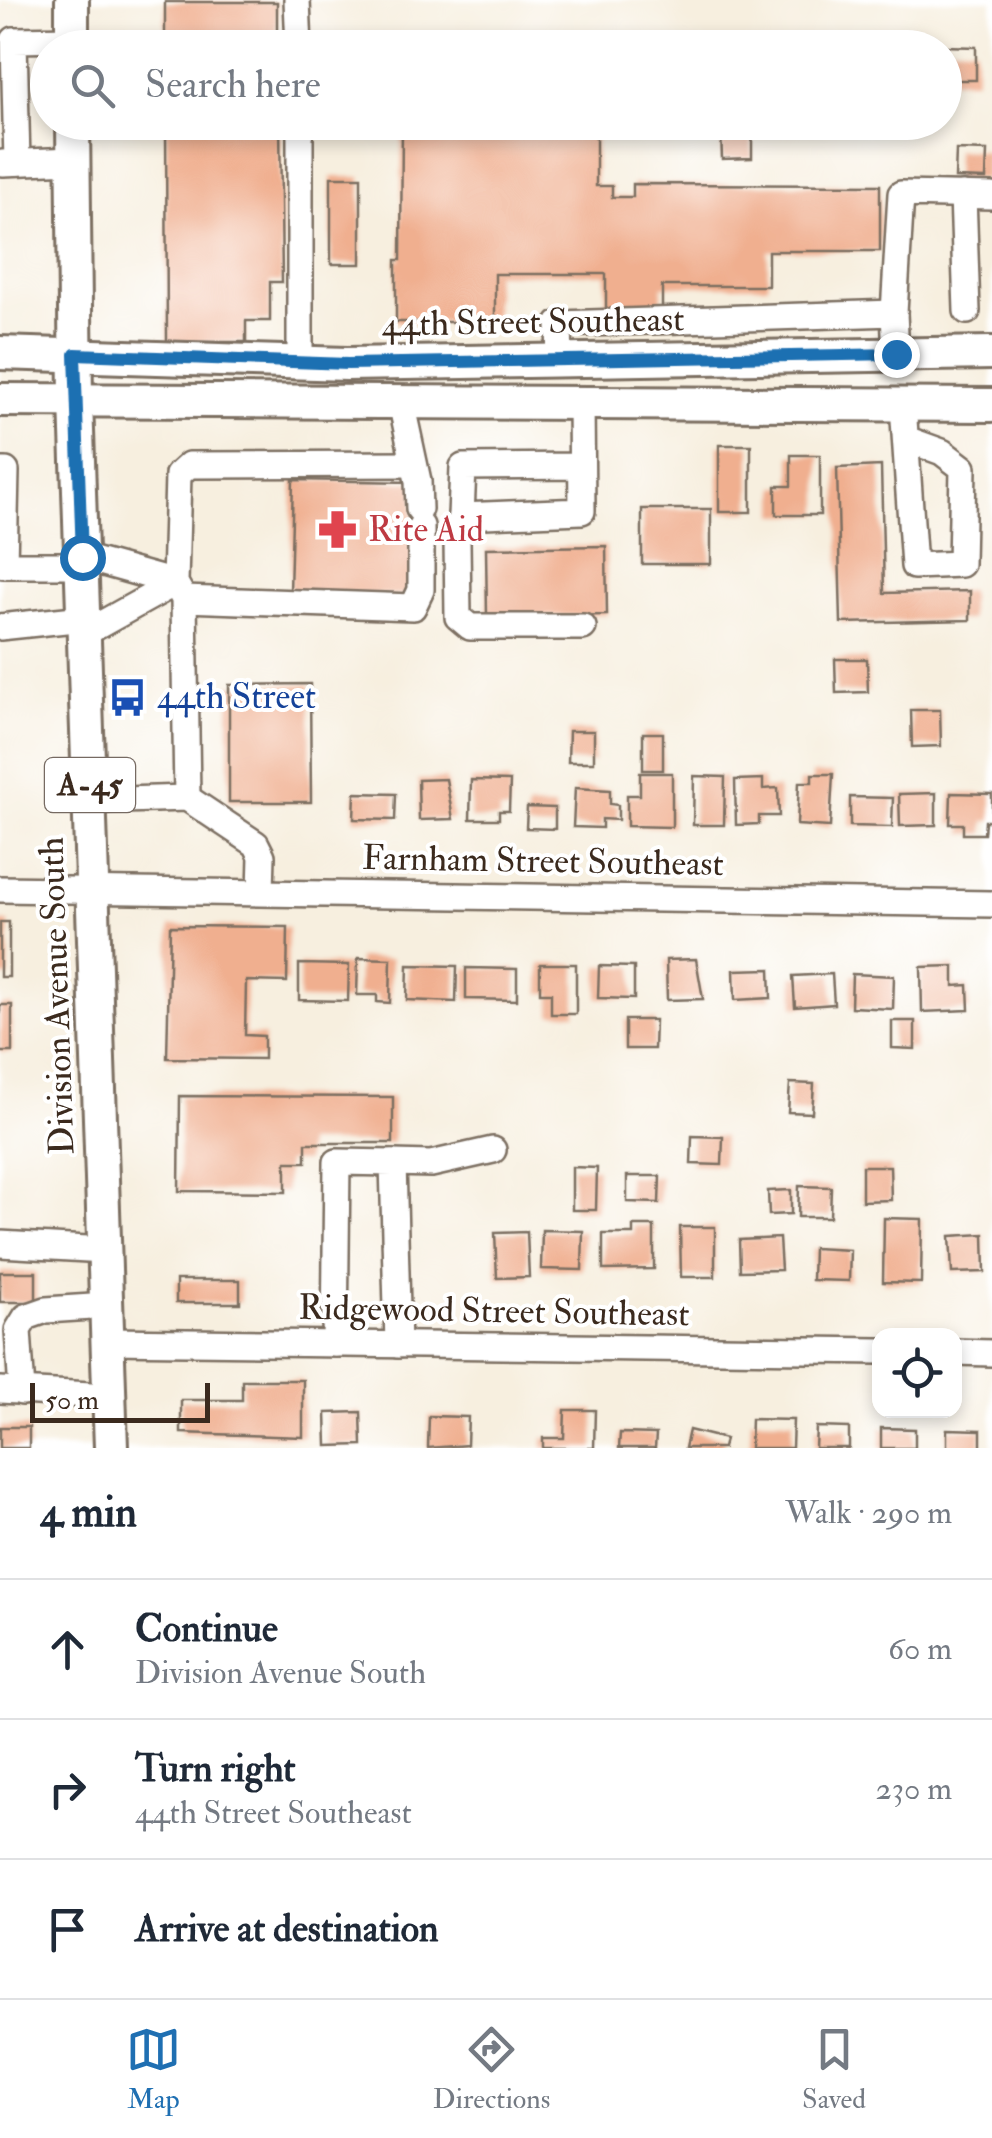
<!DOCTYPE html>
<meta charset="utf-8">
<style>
body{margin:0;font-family:"IM FELL Double Pica",serif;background:#f6f6f7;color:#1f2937}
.controls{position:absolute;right:30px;bottom:30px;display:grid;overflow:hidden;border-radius:20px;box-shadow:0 5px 15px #0003}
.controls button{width:90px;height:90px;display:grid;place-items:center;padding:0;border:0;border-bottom:2px solid #e0e1e3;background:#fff;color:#1f2937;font:50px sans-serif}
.scale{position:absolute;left:30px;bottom:25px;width:180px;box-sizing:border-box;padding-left:10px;border:5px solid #3b2a1e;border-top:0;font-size:28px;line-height:35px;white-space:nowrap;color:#3b2a1e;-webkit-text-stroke:8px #fff;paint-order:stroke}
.stop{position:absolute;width:30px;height:30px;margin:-22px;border:8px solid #1f6fb2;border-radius:50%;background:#fff}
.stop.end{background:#1f6fb2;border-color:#fff;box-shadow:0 2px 10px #0008}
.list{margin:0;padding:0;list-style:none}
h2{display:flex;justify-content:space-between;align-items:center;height:130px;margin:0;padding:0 40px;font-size:42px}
h2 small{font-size:32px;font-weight:400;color:#747a83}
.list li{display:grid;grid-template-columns:65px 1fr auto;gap:30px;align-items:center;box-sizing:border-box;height:140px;padding:0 40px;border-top:2px solid #e0e1e3}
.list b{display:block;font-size:38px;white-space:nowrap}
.list p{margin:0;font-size:32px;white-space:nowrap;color:#747a83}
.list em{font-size:32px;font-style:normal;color:#747a83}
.icon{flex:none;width:55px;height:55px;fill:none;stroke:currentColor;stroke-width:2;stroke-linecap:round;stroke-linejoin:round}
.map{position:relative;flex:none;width:992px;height:1448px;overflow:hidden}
.search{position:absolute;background:#fff;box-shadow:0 5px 15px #0003;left:30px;right:30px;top:30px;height:110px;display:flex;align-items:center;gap:25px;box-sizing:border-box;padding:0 35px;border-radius:55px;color:#747a83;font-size:38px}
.sheet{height:550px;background:#fff}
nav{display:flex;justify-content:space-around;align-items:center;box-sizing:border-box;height:140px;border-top:2px solid #e0e1e3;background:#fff;font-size:28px;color:#747a83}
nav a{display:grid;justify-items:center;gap:5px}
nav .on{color:#1f6fb2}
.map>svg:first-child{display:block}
</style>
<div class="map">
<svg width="992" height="1448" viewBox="0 0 992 1448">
<rect width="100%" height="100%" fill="#fff"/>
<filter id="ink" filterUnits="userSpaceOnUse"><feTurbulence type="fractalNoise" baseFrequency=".01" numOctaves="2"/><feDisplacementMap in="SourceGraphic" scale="20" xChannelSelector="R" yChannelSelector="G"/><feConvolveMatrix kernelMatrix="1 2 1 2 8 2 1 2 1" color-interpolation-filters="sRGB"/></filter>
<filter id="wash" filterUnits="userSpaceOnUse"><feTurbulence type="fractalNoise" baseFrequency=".0048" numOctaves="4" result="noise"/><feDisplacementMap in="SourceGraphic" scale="40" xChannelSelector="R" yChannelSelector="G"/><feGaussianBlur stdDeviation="2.25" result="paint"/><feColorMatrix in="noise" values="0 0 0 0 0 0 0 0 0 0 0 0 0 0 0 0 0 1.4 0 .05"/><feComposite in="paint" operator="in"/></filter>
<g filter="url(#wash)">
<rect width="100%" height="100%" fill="#f7efdf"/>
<g id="blocks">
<g fill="#f0af8f">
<polygon points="165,2 277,2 277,37 257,37 257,48 165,48"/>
<polygon points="572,34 606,35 606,48 571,48"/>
<polygon points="839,39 868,40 868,48 839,48"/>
<polygon points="895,40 930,41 930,48 894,48"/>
<polygon points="944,46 976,47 976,80 944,80"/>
<polygon points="166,122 280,122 282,282 270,282 270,321 246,321 246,342 167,342"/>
<polygon points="694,122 717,122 716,131 694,129"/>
<polygon points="402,124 596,125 596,186 612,186 612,197 633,197 633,184 880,185 880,251 768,251 768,286 662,286 662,314 606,314 606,274 495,274 495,322 396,322 396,260 401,260"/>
<polygon points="721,131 752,131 752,158 722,159"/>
<polygon points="956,150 987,151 986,179 955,178"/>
<rect x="331" y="177" width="30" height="87"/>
<rect x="719" y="445" width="32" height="67"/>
<polygon points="791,455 820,455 820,515 776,515 776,486 791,486"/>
<polygon points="881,466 884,593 970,591 970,620 841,623 837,468"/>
<polygon points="293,480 414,482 412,595 290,593"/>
<rect x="642" y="509" width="69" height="55"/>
<polygon points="606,546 607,615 487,617 486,548"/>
<polygon points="835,659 867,659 868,692 836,693"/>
<polygon points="310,684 311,802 229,802 229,685"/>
<polygon points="911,710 940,710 941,746 912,747"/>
<polygon points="569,731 594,731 594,762 568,762"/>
<rect x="643" y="733" width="20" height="37"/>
<polygon points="640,773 672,773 672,827 627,826 627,795 640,795"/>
<polygon points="812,774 833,774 830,827 797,825 799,782 812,782"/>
<polygon points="694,776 725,777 724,825 693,825"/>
<polygon points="446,779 453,819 419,820 418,780"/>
<polygon points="763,779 763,789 778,788 779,816 759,816 759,824 736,825 735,780"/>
<polygon points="471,780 510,781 509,811 499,811 499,819 470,819"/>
<polygon points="575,788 610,790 610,804 618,805 618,820 602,819 602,828 573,827"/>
<polygon points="355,793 396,794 395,820 354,819"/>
<polygon points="936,793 936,825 900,826 899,794"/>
<polygon points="951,793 992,794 992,821 985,821 984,834 963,834 963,824 950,824"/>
<polygon points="850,797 893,798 892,827 850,826"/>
<polygon points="527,807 555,808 555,829 526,828"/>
<rect x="0" y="922" width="9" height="55"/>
<polygon points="170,926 288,927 287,982 246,981 245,1035 264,1036 264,1059 167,1058"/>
<polygon points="358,958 391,959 390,1003 377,1002 377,995 357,995"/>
<polygon points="696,959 703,999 667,1000 666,960"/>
<polygon points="299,964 349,965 348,1001 299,1000"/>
<polygon points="540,964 576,964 576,1014 551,1014 551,993 540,993"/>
<polygon points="408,965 457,966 456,1002 407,1000"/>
<polygon points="599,966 634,967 634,999 598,998"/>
<polygon points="954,966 954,986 968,985 969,1010 922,1012 921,967"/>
<polygon points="466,968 517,969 517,1000 466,999"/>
<polygon points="770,969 771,998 735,1000 734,970"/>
<polygon points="832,974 834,1004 795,1007 793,976"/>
<polygon points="852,974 894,976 893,1009 851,1007"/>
<rect x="0" y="1005" width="12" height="47"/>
<polygon points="625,1020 655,1020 654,1049 625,1049"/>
<polygon points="892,1021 915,1021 915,1049 892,1048"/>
<polygon points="790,1083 814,1084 812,1113 788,1112"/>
<polygon points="180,1096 393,1097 393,1143 306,1143 306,1162 286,1162 286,1192 179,1191"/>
<polygon points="692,1136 723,1137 722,1165 691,1164"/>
<polygon points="862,1166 890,1166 891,1200 862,1201"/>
<polygon points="572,1167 597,1168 596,1210 572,1210"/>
<polygon points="627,1176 660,1176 659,1203 627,1202"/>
<polygon points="799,1186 831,1187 830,1217 798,1217"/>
<polygon points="791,1190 791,1214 769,1215 768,1191"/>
<polygon points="884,1218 922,1219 921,1283 883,1282"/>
<polygon points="633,1226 654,1226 654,1269 603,1270 603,1234 633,1234"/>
<polygon points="680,1227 715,1227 715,1277 681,1277"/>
<polygon points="542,1230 583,1231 582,1270 541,1269"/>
<polygon points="527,1232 529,1277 497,1278 495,1233"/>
<polygon points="984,1234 985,1272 952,1273 950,1236"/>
<polygon points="779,1238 781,1270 740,1271 739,1240"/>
<polygon points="813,1248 850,1250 849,1281 812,1280"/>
<rect x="0" y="1272" width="36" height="30"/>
<rect x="176" y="1280" width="64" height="23"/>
<polygon points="242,1380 303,1380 303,1437 181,1433 181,1400 242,1400"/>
<polygon points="565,1410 595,1410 594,1448 543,1448 543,1438 564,1438"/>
<polygon points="361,1412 362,1445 327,1446 326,1413"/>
<polygon points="429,1416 468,1417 467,1445 428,1448"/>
<polygon points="751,1419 793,1420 792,1448 750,1448"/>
<rect x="0" y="1427" width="29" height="21"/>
<polygon points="816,1427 849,1428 849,1448 815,1448"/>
<polygon points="881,1428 915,1429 915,1448 881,1448"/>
<polygon points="947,1429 981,1430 981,1448 947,1448"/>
<polygon points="689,1430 725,1439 723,1448 685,1448"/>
<polygon points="620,1433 656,1434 655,1448 619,1448"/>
</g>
</g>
</g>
<g filter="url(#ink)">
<use href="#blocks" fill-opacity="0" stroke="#7d6f62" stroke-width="2.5"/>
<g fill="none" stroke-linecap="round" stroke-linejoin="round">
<defs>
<g id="minor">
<polyline points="297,0 299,48"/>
<polyline points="300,122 300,363"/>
<polyline points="17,162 14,40 72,39"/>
<polyline points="3,163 73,160"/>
<polyline points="963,195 967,311"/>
<polyline points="894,313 901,194 992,196"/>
<polyline points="560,362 559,324 894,313 896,355"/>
<polyline points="401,402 418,481 419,509"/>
<polyline points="581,403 582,511 461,516 463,467 581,466"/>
<polyline points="903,405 914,566 961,564 963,468 942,452 906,439"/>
<polyline points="0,471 6,471 4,565 82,565"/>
<polyline points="461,516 457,540 458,617 470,627 583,627"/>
<polyline points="82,557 175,583"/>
<polyline points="184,599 413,607 421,590 421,526"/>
<polyline points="0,627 84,618"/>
<polyline points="85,633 175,583"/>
<polyline points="187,798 184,599 175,583 178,475 189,465 413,464"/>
<polyline points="91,801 187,798 256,844 262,856 261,891"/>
<polyline points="0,889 992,904"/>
<polyline points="393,1163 431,1164 493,1150"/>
<polyline points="0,1244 105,1250"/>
<polyline points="108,1341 880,1351"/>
<polyline points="335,1344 337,1162 393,1163 398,1345"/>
<polyline points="954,1352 992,1353"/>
<polyline points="0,1390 109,1396"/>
<polyline points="22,1392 18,1330 26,1317 46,1310 107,1306"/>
</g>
<g id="major">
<polyline points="72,0 72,48"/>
<polyline points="73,122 76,401 111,1448"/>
<polyline points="0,353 347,364 992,353"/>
<polyline points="0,400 992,405"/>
</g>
</defs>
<use href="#minor" stroke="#7d6f62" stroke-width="30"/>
<use href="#major" stroke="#7d6f62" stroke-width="38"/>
<use href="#minor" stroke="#fff" stroke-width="25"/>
<use href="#major" stroke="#fff" stroke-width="32"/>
</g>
</g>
<g fill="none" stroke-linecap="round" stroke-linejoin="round" filter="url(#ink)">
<polyline stroke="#1f6fb2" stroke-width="12" points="82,557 75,354 348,364 896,354"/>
</g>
<defs>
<symbol id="pharmacy-bare" viewBox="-9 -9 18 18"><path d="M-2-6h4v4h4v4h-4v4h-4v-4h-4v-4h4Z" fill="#e0444e" stroke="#fff" stroke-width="2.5" paint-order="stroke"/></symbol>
<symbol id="bus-bare" viewBox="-9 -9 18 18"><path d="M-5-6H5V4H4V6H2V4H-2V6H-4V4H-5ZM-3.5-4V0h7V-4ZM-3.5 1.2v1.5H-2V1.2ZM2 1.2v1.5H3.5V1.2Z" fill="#1a4fb4" stroke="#fff" stroke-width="2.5" paint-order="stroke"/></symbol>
</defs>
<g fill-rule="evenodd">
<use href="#pharmacy-bare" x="310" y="502" width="55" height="55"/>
<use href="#bus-bare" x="100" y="670" width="55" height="55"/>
</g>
<g text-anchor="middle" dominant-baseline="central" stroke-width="8" stroke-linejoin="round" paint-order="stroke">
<rect fill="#fff" stroke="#766a62" stroke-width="2.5" x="45" y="758" width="90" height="54" rx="8"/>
<g font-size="32" font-weight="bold" fill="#3b2a1e">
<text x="90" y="785">A-45</text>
</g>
<g font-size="35" fill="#3b2a1e" stroke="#fff">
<text transform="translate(533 322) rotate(-1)">44th Street Southeast</text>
<text transform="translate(543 861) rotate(1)">Farnham Street Southeast</text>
<text transform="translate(57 996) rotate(-92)">Division Avenue South</text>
<text transform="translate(494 1311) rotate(1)">Ridgewood Street Southeast</text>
</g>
<g font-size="35" fill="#be3a42" stroke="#fff" text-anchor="start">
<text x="368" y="530">Rite Aid</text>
</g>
<g font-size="35" fill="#164399" stroke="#fff" text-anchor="start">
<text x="157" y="697">44th Street</text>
</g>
</g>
</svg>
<div class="controls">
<button><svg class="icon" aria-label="locate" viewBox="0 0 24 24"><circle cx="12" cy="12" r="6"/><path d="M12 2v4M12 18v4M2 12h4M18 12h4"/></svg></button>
</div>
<div class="scale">50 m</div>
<div class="stop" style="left:82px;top:557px"></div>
<div class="stop end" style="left:896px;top:354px"></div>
<div class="search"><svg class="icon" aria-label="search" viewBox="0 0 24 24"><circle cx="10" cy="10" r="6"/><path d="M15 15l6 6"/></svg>Search here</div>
</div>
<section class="sheet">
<h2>4 min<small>Walk · 290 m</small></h2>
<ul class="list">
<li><svg class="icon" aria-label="ahead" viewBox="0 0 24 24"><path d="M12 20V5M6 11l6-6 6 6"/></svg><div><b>Continue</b><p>Division Avenue South</p></div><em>60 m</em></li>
<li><svg class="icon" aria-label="right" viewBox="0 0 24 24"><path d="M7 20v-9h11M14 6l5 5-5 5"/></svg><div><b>Turn right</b><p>44th Street Southeast</p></div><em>230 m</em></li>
<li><svg class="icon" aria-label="arrive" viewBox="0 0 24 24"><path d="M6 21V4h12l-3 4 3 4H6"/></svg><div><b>Arrive at destination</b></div></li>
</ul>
</section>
<nav>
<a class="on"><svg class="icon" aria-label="map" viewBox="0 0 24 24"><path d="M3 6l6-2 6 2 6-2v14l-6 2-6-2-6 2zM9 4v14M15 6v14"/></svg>Map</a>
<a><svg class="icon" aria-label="directions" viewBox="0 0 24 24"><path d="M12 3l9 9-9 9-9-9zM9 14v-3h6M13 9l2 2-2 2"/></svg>Directions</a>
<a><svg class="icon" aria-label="saved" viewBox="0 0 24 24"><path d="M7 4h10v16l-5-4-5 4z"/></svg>Saved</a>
</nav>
